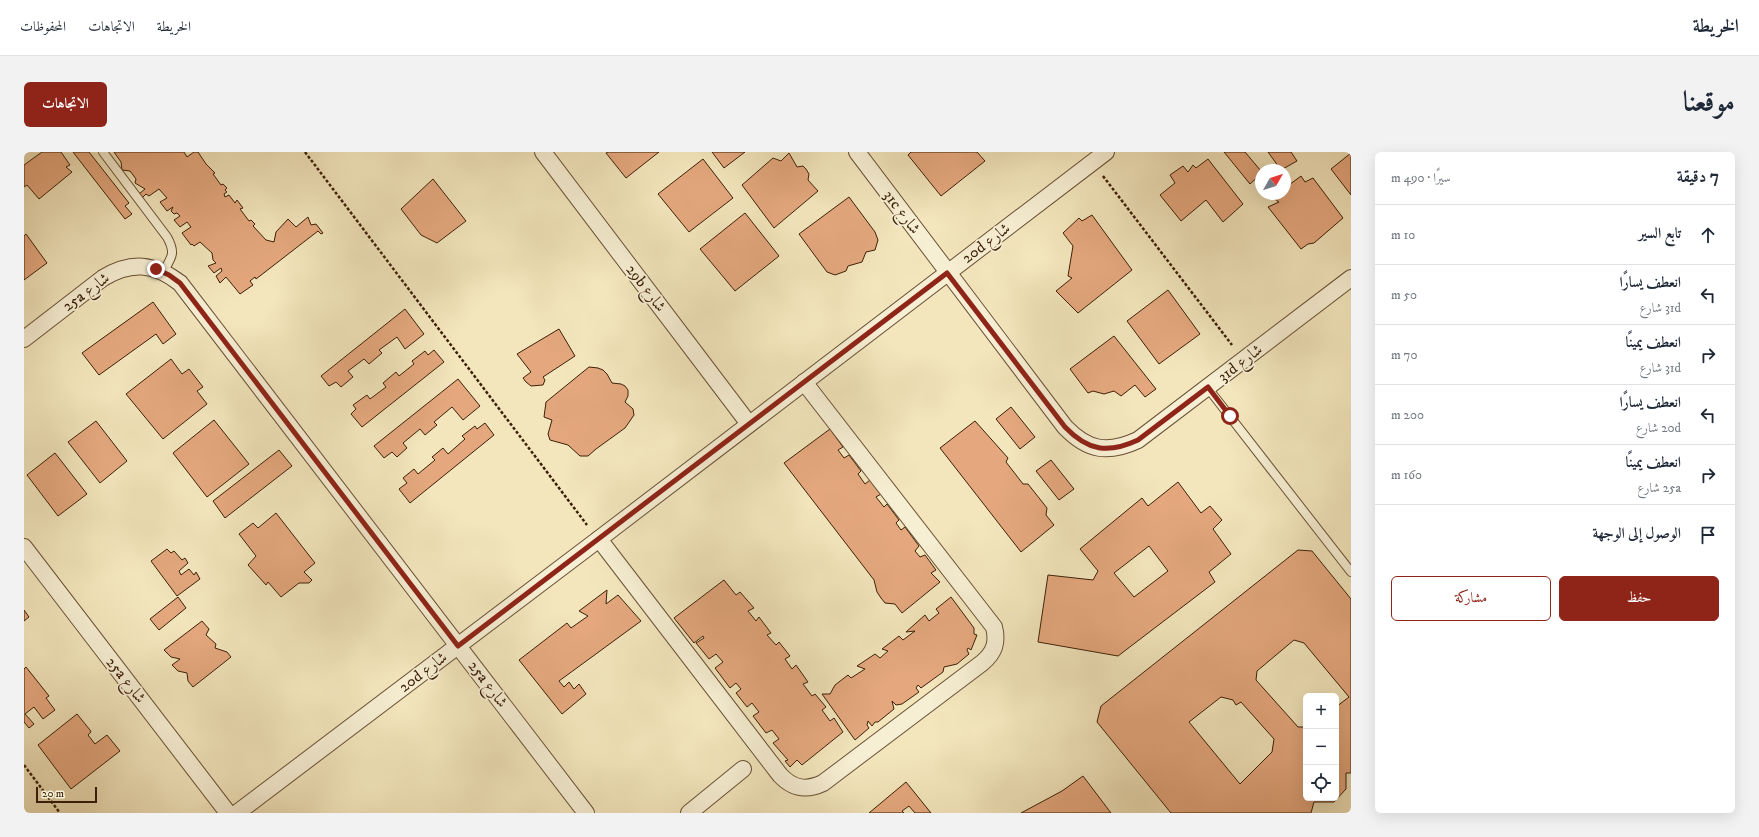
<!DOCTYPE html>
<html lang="ar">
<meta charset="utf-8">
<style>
body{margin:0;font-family:"IM FELL DW Pica",Amiri,serif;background:#f2f2f3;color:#1f2937;direction:rtl}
.controls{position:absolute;right:12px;bottom:12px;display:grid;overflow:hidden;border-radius:6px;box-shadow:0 4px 16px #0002}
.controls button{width:36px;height:36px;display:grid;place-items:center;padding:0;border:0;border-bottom:1px solid #e0e1e3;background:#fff;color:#1f2937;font:20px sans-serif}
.compass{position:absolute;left:1231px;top:12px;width:36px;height:36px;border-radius:50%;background:#fff;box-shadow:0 4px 16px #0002;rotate:51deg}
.scale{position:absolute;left:12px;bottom:10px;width:61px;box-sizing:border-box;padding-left:4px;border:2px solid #3c2008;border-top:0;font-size:11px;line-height:14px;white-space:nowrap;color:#3c2008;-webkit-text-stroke:3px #f7efd4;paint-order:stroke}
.stop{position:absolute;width:12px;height:12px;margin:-9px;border:3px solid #8f2418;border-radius:50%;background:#fff}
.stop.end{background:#8f2418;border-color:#fff;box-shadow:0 1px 4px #0008}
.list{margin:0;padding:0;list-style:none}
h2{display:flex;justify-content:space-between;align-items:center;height:52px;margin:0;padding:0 16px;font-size:17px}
h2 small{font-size:13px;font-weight:400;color:#747a83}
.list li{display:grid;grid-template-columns:26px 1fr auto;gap:12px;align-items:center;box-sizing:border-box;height:60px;padding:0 16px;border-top:1px solid #e0e1e3}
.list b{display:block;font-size:15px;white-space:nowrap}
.list p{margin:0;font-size:13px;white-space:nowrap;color:#747a83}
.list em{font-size:13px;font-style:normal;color:#747a83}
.actions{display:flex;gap:8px;padding:12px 16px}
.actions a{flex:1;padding:9px 0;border:1px solid #8f2418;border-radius:6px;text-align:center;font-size:14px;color:#8f2418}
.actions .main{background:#8f2418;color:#fff}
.icon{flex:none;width:22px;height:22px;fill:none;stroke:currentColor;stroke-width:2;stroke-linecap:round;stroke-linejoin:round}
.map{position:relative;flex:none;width:1327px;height:661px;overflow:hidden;direction:ltr;border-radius:6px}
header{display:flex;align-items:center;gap:24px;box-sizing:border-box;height:56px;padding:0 20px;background:#fff;border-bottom:1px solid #e0e1e3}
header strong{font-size:19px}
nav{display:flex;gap:22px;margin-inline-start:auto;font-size:14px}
.intro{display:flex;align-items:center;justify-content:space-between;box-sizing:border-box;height:96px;padding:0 24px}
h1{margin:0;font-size:28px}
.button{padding:10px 18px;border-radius:6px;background:#8f2418;color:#fff;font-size:14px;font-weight:700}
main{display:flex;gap:24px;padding:0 24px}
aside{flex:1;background:#fff;border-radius:6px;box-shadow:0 4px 16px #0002}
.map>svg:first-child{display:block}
</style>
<header>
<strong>الخريطة</strong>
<nav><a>الخريطة</a><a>الاتجاهات</a><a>المحفوظات</a></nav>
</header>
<div class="intro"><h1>موقعنا</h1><a class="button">الاتجاهات</a></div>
<main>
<aside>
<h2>7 دقيقة<small>سيرًا · 490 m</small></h2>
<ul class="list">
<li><svg class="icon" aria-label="ahead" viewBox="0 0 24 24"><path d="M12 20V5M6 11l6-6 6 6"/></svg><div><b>تابع السير</b></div><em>10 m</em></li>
<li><svg class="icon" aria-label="left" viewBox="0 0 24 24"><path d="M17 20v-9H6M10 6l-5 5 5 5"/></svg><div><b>انعطف يسارًا</b><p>31d شارع</p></div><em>50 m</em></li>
<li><svg class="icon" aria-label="right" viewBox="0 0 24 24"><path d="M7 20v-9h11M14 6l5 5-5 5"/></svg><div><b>انعطف يمينًا</b><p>31d شارع</p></div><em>70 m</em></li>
<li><svg class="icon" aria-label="left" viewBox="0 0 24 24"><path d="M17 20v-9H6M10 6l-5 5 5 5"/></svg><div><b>انعطف يسارًا</b><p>20d شارع</p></div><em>200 m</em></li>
<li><svg class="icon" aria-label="right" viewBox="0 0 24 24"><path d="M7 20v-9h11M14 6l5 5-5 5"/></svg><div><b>انعطف يمينًا</b><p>25a شارع</p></div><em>160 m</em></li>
<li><svg class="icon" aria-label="arrive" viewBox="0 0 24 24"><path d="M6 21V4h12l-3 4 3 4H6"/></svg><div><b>الوصول إلى الوجهة</b></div></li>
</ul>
<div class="actions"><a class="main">حفظ</a><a>مشاركة</a></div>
</aside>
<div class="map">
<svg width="1327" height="661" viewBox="0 0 1327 661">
<rect width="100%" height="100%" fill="#f3e6bd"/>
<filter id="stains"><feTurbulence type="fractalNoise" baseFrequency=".005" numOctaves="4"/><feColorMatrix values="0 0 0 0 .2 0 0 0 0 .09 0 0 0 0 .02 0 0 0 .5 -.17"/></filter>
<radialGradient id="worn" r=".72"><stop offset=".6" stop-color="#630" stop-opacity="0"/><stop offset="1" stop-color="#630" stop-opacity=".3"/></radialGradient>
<g fill="#e5a87e" stroke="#3c2008" fill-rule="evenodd">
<polygon points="18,0 37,0 46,13 42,15 48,20 15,47 3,33 0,35 0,13"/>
<polygon points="49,0 65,0 105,51 101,54 108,62 101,67"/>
<polygon points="90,0 160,0 163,5 170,0 174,0 182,12 191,21 189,22 197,33 199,32 203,36 201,38 203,40 200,42 201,45 205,43 211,51 213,48 219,56 216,57 225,69 227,68 231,72 229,74 242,88 250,90 252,80 264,67 272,75 284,65 287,73 292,72 299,81 297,82 294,79 232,127 231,125 226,129 229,133 216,142 202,125 196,131 192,124 198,119 197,116 190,121 184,114 192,111 189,108 188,101 176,90 170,94 168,92 167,93 158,81 167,75 163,70 156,75 150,68 156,64 153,61 150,62 147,59 149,55 143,59 136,50 143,46 135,37 125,44 122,42 118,46 115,42 121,37 111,31 112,27 106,19 98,18 97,10"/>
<polygon points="584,0 635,0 602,26 582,1"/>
<polygon points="688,0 721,0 700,16"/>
<polygon points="887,0 953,0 961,9 917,44 884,3"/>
<polygon points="1200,0 1221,0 1237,19 1237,22 1226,32"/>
<polygon points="1244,0 1267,0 1273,9 1257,18"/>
<polygon points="765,1 773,15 779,14 782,17 785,22 784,28 794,39 750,76 718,33 749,6 757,9"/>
<polygon points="1327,1 1327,43 1307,17"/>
<polygon points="679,7 709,46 665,80 634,42"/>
<polygon points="1184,7 1219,52 1199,70 1182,48 1157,69 1136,43 1151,31 1146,23 1159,14 1164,20 1169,13 1172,16"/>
<polygon points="1277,24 1281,30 1289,26 1319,66 1290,91 1284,92 1277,97 1244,55 1255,50 1249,46 1254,42 1261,42 1261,36"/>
<polygon points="409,27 442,69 413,91 397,83 377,57"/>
<polygon points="825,45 851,80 854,88 851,98 842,100 838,110 824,114 822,119 811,123 803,120 775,82"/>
<polygon points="721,61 755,104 711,139 676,97"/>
<polygon points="1068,63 1108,118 1054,161 1032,139 1048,126 1044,124 1049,94 1039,81 1055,66 1058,69"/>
<polygon points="2,82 23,111 0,128 0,84"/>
<polygon points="1144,138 1176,182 1135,212 1103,169"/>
<polygon points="129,150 152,182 139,192 132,182 75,223 58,201"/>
<polygon points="381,157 400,182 381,197 373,185 355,198 358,201 345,212 340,207 324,219 329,225 317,235 312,230 305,234 297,224"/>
<polygon points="535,177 551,204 519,225 521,228 519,233 507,234 502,230 499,226 507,220 493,202"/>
<polygon points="1090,184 1132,237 1121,245 1111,233 1097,244 1090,239 1080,242 1069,239 1064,241 1046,217"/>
<polygon points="410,198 420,210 338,275 327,262 332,257 329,253 343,243 346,247 362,235 359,231 372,220 375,224 390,212 388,209 401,199 404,203"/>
<polygon points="147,207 158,222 165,217 179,235 173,239 183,252 139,287 102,242"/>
<polygon points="565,215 574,216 579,218 583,222 588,231 597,232 601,234 604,238 604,244 601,250 609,257 610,263 601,276 572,297 564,304 556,304 544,293 526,288 524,282 528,268 520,265 522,250"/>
<polygon points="434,227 456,254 439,268 428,255 410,270 413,273 401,283 396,277 379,291 383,296 373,305 368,300 360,306 350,294"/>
<polygon points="987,255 1011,285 996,297 972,267"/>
<polygon points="190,268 225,312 183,345 149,301"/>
<polygon points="72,269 103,309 76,331 44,290"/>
<polygon points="951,269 984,306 982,310 999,332 1004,332 1023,356 1022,363 1030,373 997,400 916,296"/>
<polygon points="461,271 470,283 386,351 375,337 383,331 379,326 390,317 394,322 411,308 408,305 419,296 424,302 441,287 438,284 451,274 453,277"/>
<polygon points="806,277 819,295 814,298 820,306 825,303 837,319 834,322 841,332 846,328 857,342 852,345 860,355 863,352 875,368 872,371 877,378 881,375 895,394 891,399 896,405 901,403 912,418 907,421 916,430 878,461 871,452 861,451 857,446 853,440 850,428 760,311"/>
<polygon points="255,298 268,314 201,366 189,349"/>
<polygon points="31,301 63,342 34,364 3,323"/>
<polygon points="1027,308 1050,337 1035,348 1012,319"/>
<path d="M1154 330 1177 361 1186 354 1198 368 1189 377 1207 402 1185 420 1191 430 1094 504 1014 490 1024 423 1069 428 1074 419 1056 397 1118 346 1124 354ZM1125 394 1144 419 1110 445 1090 421Z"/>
<polygon points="252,361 291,411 280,420 288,428 285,431 275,431 257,445 244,430 242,433 224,413 232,404 215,382 229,371 234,376"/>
<polygon points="143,397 147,401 150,399 158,408 161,406 164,411 155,419 157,423 165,417 170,423 172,420 176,427 153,444 127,409"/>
<path d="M1274 398 1288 399 1327 447V621H1322V637L1310 650H1290L1287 661H1147L1073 570 1077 554ZM1270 488 1280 491 1325 545 1312 555V646H1282V575H1274L1232 528 1233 519ZM1197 545 1209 548 1212 553 1217 550 1250 587 1248 600 1216 632 1165 570Z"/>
<polygon points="700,428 712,443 716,440 730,456 724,459 732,469 735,465 747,481 743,483 752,493 755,490 766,504 761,507 768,517 772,513 784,530 779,532 788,544 791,542 802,555 798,558 806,569 810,566 819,580 778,613 773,608 766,615 761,609 764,608 749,591 755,587 748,578 742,581 729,564 735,560 728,551 723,555 712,541 717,537 712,531 706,536 691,516 699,510 692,502 685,507 672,491 680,486 679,484 670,491 650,466"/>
<polygon points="583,438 582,452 594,443 617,469 535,529 540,535 545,530 550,537 555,532 562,542 538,562 495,508 543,471 547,476 564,464 555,459"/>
<polygon points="154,445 162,456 135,478 126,467"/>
<polygon points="927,445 950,476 950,482 953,483 947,498 944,496 943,498 945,502 933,512 920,515 919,520 897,536 894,533 892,536 895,540 878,552 872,553 868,549 870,557 854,570 851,570 848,574 844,569 843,573 845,576 831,588 798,542 806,542 811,533 824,523 827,526 841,517 833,514 851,502 856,506 864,499 858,497 875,484 879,488 891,479 882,480 901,463 905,469 915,461 912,457"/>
<polygon points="0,458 5,465 0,469"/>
<polygon points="178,469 185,477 182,483 192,492 191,496 203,500 207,505 169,535 164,529 163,521 154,519 148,513 156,507 147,505 140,498"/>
<polygon points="2,515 25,544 22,546 31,558 19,567 10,555 1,562 10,572 5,576 0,570 0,517"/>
<polygon points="53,562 66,578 67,580 64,583 71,592 83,583 96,599 47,637 14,593"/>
<polygon points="1059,624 1087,661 997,661 1038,639"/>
<polygon points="882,630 907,661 891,661 885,654 878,659 880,661 845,661"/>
</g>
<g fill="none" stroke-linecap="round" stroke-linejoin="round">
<defs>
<g id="service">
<path d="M79 0 143 85C152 101 148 105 139 120"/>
<polyline points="1183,235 1327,420"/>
</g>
<g id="minor">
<polyline points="519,0 725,272"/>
<path d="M833 0 1041 275C1064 299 1084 302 1114 288L1327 126"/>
<path d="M0 187 79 126C107 109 130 111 156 131L562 661"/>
<path d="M575 387 756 623C769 637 782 639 799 631L958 511C970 501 974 491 970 475L780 230"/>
<polyline points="0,395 204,661"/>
<polyline points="213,661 575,387 1082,0"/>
<polyline points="665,661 719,617"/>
</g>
</defs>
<use href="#service" stroke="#6a5235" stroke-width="10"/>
<use href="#minor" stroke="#6a5235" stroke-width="18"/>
<g stroke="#3c2008" stroke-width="2.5" stroke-dasharray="3 2" stroke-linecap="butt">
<polyline points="281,0 563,373"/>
<polyline points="1079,24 1208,193"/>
<polyline points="0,613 36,661"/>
</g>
<use href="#service" stroke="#f7efd4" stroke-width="8"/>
<use href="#minor" stroke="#f7efd4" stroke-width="16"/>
</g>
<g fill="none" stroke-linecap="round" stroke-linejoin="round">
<path stroke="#8f2418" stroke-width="5" d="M132 117 145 123 156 131 434 494 923 121 1041 275C1064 299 1084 302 1114 288L1184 235 1206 264"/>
</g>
<g text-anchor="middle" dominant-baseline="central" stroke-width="3.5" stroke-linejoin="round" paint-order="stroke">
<g font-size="16" fill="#3c2008" stroke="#f7efd4">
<text transform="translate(878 60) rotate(53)">31c شارع</text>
<text transform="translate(962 91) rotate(-37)">20d شارع</text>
<text transform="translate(622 136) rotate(53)">29b شارع</text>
<text transform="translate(62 140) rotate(-36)">25a شارع</text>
<text transform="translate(1216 211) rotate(-37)">31d شارع</text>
<text transform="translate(399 520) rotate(-37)">20d شارع</text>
<text transform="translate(102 528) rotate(52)">25a شارع</text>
<text transform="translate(464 532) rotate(53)">25a شارع</text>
</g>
</g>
<rect width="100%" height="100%" filter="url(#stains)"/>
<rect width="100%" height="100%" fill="url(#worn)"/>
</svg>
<div class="controls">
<button>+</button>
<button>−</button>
<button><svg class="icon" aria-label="locate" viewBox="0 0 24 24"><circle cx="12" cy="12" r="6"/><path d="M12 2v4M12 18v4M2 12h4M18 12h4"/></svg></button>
</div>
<svg class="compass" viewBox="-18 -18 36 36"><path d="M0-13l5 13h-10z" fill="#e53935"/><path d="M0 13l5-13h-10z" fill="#747a83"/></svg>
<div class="scale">20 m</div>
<div class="stop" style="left:1206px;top:264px"></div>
<div class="stop end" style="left:132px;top:117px"></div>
</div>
</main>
